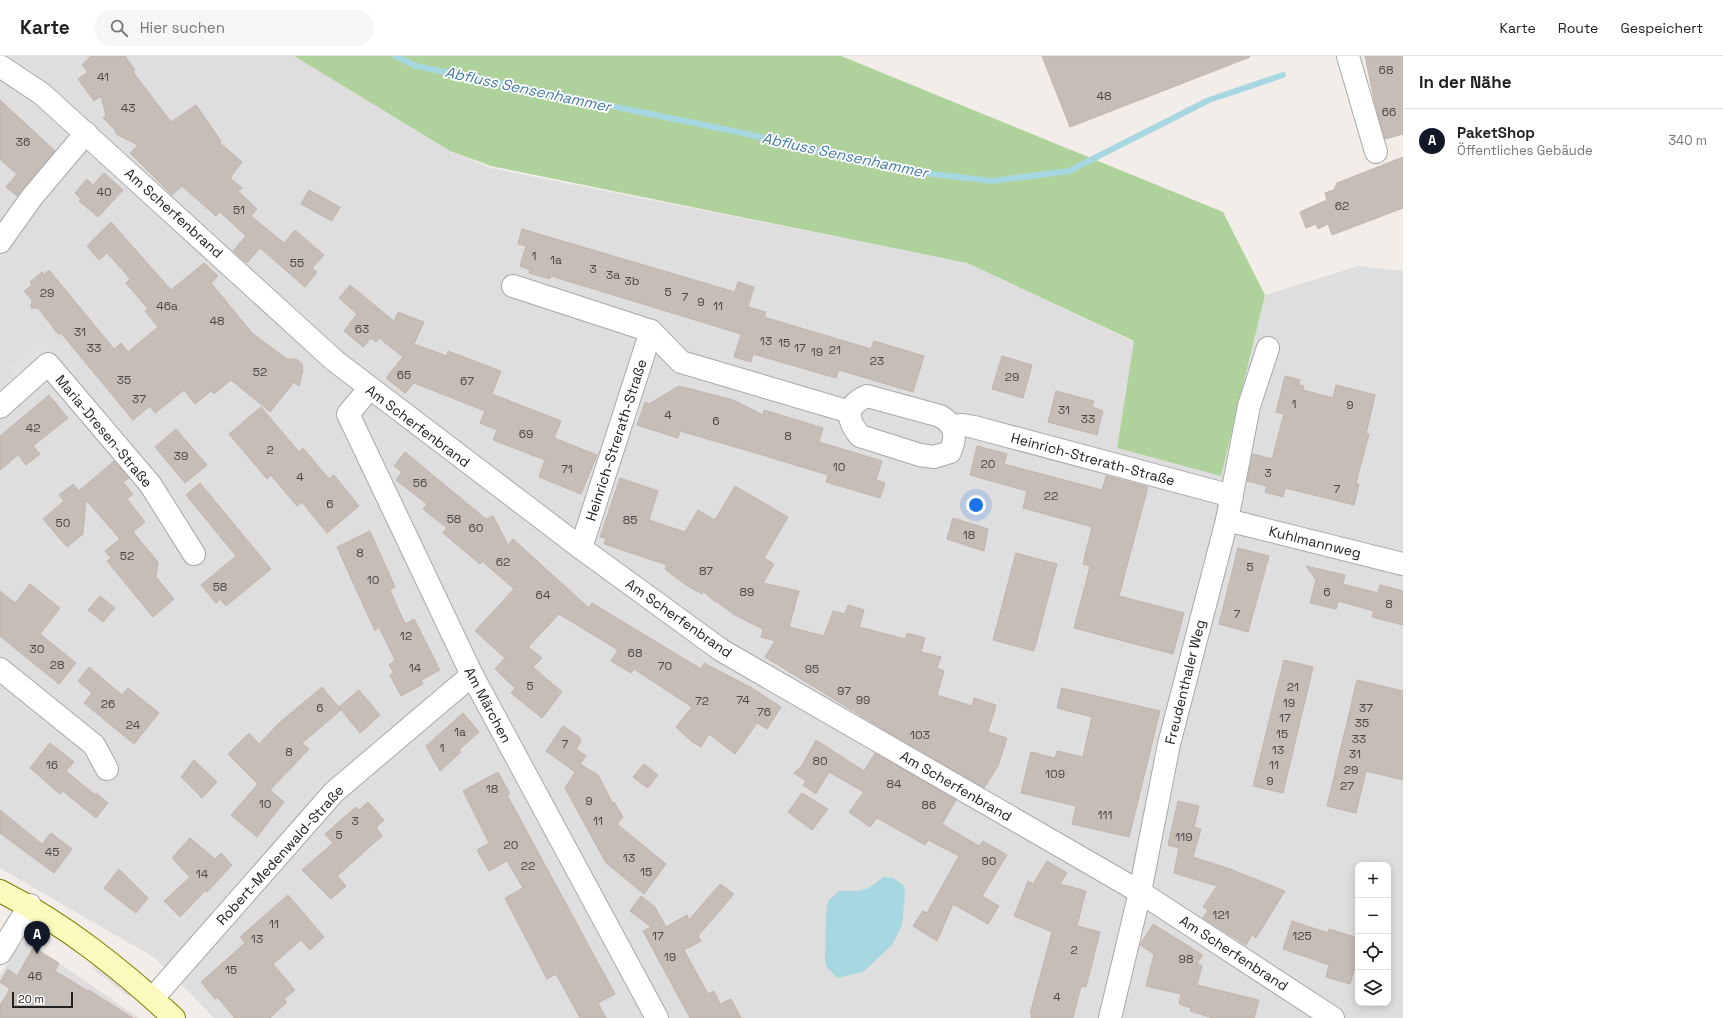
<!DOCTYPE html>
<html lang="de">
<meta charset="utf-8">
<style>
body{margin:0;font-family:"Space Grotesk",sans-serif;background:#f6f6f6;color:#222}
.controls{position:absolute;right:12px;bottom:12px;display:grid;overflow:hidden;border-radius:8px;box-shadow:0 2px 10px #0003}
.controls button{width:36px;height:36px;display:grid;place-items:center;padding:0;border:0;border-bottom:1px solid #e0e0e0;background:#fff;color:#222;font:20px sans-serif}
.scale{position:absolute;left:12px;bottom:10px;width:61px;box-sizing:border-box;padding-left:4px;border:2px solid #212121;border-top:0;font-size:11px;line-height:14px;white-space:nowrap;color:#212121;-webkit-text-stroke:3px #fff;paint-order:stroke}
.you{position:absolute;left:976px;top:449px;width:14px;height:14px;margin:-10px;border:3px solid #fff;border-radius:50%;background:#1a73e8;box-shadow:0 0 0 6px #1a73e833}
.badge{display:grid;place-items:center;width:26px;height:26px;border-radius:50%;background:#111827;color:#fff;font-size:13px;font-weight:700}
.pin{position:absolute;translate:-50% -33px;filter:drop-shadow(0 1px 2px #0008)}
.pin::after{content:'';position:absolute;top:21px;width:14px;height:12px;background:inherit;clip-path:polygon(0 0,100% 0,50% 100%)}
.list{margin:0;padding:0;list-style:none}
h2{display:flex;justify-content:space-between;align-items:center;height:52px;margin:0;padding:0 16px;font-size:17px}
h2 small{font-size:13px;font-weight:400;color:#767676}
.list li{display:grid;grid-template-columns:26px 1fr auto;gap:12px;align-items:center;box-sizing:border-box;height:64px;padding:0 16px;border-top:1px solid #e0e0e0}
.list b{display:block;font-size:15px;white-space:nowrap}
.list p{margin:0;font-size:13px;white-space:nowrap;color:#767676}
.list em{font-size:13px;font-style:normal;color:#767676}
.icon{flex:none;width:22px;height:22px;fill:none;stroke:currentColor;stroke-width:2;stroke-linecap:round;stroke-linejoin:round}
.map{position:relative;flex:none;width:1403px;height:962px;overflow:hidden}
header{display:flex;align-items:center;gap:24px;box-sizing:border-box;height:56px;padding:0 20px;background:#fff;border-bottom:1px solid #e0e0e0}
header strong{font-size:19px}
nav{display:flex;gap:22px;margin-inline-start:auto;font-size:14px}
.search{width:280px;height:36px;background:#f6f6f6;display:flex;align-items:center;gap:10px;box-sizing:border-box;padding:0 14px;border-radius:22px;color:#767676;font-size:15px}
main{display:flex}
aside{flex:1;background:#fff}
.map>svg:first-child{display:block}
</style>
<header>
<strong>Karte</strong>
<div class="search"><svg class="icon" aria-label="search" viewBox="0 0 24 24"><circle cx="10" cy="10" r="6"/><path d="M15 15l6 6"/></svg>Hier suchen</div>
<nav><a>Karte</a><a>Route</a><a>Gespeichert</a></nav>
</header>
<main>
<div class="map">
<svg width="1403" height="962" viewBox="0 0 1403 962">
<rect width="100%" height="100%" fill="#f2ede8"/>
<g fill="#dfdede" fill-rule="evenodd">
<path d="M0 0H294L450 95 491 112 967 207 1134 286 1117 392 1221 420 1265 239 1358 210 1403 215V962H214L155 902 0 812ZM1358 809H1388V947H1358Z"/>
<polygon points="27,884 59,907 139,962 0,962 0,920 18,889"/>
</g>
<polygon fill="#afd29c" points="294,0 841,0 1223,156 1265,239 1221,420 1117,392 1134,285 967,207 491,110 450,95"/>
<g fill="#e1e1e1">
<polygon points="43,283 51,293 17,322 8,311"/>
<polygon points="95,907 132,937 129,941 91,912"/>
</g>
<path fill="#a7d7e0" d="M883 821 893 822 904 830 905 838 902 869 892 889 863 916 837 922 827 911 825 905 826 859 828 845 839 835C862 835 866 836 883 821Z"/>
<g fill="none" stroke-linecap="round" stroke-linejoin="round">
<polyline stroke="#a7d7e0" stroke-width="6" points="395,0 416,10 738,76 916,116 992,125 1069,115 1209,44 1283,19"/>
</g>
<g fill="#c7bdb7" stroke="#c4b3a9">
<polygon points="91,0 125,0 135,14 133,16 171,66 196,49 221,85 220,87 242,106 230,122 242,132 238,135 257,153 251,160 284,187 295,174 324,199 312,212 317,216 305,231 260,192 247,207 233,195 246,180 220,156 216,160 182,130 172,139 130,97 138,89 116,78 115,74 103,62 106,60 101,40 94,45 78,23 88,16 82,9"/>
<polygon points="1042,0 1249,0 1250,1 1070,71"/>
<polygon points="1365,0 1403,0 1403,78 1385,83 1375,48"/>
<polygon points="0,44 55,95 17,140 6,131 17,118 0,103"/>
<polygon points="1403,101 1403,152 1332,179 1328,168 1318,173 1316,168 1306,172 1300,156 1327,144 1325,137 1334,134 1337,127"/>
<polygon points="104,117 123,134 98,161 79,145 81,143 75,137 87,123 93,129"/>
<polygon points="309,134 340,151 332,165 301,148"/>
<polygon points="111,166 171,234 204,207 218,220 211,227 252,277 287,303 296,303 302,308 303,315 299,330 294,326 270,356 231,324 214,338 211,335 195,348 184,334 155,357 150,350 133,364 61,277 59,279 38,252 31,252 32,244 24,235 32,229 30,226 42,216 44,219 49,214 114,293 121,287 128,296 158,271 145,255 148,253 126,227 130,223 120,211 107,197 99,204 87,190"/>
<polygon points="522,173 735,236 738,226 754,231 748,251 766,256 764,261 871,293 874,285 924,300 913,336 839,314 836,322 753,298 751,306 734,301 741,278 551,220 550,223 529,217 530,214 520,210 526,190 518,188"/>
<polygon points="350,229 394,265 398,256 424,266 414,288 447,300 448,295 501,315 492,338 561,365 554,382 597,399 581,438 539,421 545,404 493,384 497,374 480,367 485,355 414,327 405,337 386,322 403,301 379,282 376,286 371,282 363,291 344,275 357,258 339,242"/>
<polygon points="1002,300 1032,309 1023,342 992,333"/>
<polygon points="1285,320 1300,324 1299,329 1304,330 1303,334 1333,342 1336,329 1375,339 1366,378 1369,378 1356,427 1359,428 1354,449 1285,432 1283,441 1265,436 1267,430 1247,425 1253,398 1272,403 1284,358 1276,356"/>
<polygon points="679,330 733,344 763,359 764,354 823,372 819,386 882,405 876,424 885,427 880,442 826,426 828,419 759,398 680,375 678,382 637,369 645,346 649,348"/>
<polygon points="1056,335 1094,345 1092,351 1103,355 1097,379 1048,366"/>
<polygon points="49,339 68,362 33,390 40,398 26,409 18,399 0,414 0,380"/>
<polygon points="261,351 299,396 303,392 329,423 334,419 359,450 327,477 302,446 297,450 271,419 267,423 229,378"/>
<polygon points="176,373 207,409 185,427 155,391"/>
<polygon points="977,390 1007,398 1004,408 1102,434 1106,420 1148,431 1119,540 1184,557 1173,598 1074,572 1090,510 1083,508 1092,471 1023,452 1027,435 970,419"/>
<polygon points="405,396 486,463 493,460 508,489 513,483 589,552 592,547 701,613 704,607 752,632 781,651 767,673 757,667 735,698 709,678 701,691 691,685 676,671 692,651 634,613 631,617 611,605 618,594 559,558 528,591 542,602 533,611 562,636 542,662 511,637 515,632 495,613 505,602 475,575 514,533 482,505 480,508 443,477 447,472 423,453 427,448 396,424 402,416 394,410"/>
<polygon points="114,405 129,422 123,426 133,438 127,443 145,466 133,476 158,506 156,521 174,543 153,561 107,505 111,502 105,495 120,483 86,444 83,478 67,491 43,463 64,445 59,439 73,428 79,435"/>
<polygon points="620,422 658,435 649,464 685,476 698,454 715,464 735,430 788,461 764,502 774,508 763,527 799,535 789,571 824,580 833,555 845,558 848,549 864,554 859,571 905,583 907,577 925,582 921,596 941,601 937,612 944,615 937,639 972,650 974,642 996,649 988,676 1007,682 998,710 984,732 888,676 765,601 775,585 761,581 763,573 733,558 716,545 715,546 703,535 702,538 686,529 665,513 667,509 604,488 606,482 600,481"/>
<polygon points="200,427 271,513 226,550 220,543 216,547 201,529 236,500 186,439"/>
<polygon points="953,462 988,473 984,495 947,483"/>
<polygon points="370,475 395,531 390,534 405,568 414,563 440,614 421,624 423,628 401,640 390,619 394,617 389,609 395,604 379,571 375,575 337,491"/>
<polygon points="1238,492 1269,500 1248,576 1219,568"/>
<polygon points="1016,497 1057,508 1034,595 993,584"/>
<polygon points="1306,510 1345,519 1343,528 1378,537 1380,529 1403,535 1403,569 1372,561 1374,555 1338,545 1336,553 1310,547 1316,524"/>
<polygon points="30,528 60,552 40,578 76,607 59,628 0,580 0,535 15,547"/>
<polygon points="100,540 115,552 103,566 88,554"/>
<polygon points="1284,604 1313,611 1283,737 1253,730"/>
<polygon points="89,611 122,639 128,632 159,657 134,688 84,647 92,637 78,625"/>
<polygon points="1357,624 1403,635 1403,724 1366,715 1356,757 1327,750"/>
<polygon points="322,631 341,654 302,687 309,693 270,734 284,746 257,781 231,759 258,728 228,698 249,677 259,688 279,667"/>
<polygon points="1062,632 1160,655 1129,781 1072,768 1076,750 1021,737 1031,696 1055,702 1057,695 1083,701 1092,661 1057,652"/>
<polygon points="359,634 380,659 360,677 339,651"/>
<polygon points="463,657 479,676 459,694 461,696 440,715 426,690"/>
<polygon points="563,670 578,680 581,685 576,693 586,700 580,708 598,719 613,748 614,746 623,761 617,768 666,808 644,838 606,807 565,732 575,716 546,695"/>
<polygon points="816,684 864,715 875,697 956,744 942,768 979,790 983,785 1007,799 982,840 999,850 988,868 953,848 937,885 913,870 923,855 927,857 959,800 928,784 925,789 877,762 870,771 849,756 864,736 829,716 816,738 803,729 806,725 794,717 801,711"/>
<polygon points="50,687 74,706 66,715 95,739 96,737 108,747 96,762 63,735 60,738 30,712"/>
<polygon points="194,704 217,726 202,742 181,721"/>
<polygon points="644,708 658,719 648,732 633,721"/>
<polygon points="498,716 510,738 507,739 615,938 598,947 606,962 580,962 556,918 547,923 505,842 523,832 507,805 489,815 477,794 489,787 463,735"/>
<polygon points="802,737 828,753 812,774 788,756"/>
<polygon points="1178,745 1199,750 1194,771 1201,773 1193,801 1230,813 1285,835 1256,882 1252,879 1246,889 1203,862 1208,854 1203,851 1217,830 1174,817 1179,792 1168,789"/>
<polygon points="368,746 384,764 376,771 382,780 337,820 346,830 331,843 302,814 333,787 325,778 356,751 359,754"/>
<polygon points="0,754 42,788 51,777 72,793 54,817 0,777"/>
<polygon points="190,782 215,803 221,797 232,809 207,836 205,835 180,861 164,845 190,821 172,802"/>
<polygon points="1047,805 1067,817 1060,828 1086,835 1077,870 1100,876 1086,931 1081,930 1073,962 1031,962 1032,958 1030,958 1052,876 1014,860 1028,825 1033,828"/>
<polygon points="119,813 148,842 136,857 104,832"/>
<polygon points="720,828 734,838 698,880 701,885 684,894 708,938 714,935 720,948 731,943 741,962 690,962 643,875 651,871 630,855 641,840 655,851 666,871 687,859 689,864"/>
<polygon points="288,839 324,881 310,894 301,884 273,908 295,934 284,943 287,946 270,962 235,962 217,941 215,943 201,926 245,887 240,881"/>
<polygon points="1292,865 1328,877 1329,873 1358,882 1358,900 1350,928 1326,921 1329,909 1283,893"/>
<polygon points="1153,868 1203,899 1197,907 1202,910 1197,929 1259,944 1254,962 1213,962 1190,955 1191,952 1179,948 1181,938 1146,930 1154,898 1140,889"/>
<polygon points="33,892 59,907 55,915 88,935 89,934 133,962 0,962 0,949 10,933 0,926 8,913 17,920"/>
</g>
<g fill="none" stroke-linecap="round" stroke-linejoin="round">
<defs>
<g id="minor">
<polyline points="1348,0 1376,96"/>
<polyline points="0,10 42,38 335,305 581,492 721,594 1140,836 1333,962"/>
<polyline points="0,186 32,141 86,77"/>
<polyline points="513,230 651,275"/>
<polyline points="369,333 348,358 472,619 657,962"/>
<path d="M867 340 940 360C956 369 957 380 950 396L934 401 920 399 860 380C846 363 845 350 867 340Z"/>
<polyline points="0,351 48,308 150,428 194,498"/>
<polyline points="953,370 963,369 974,371 1232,440"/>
<polyline points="1227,464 1403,508"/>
<polyline points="581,492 651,275 681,306 850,356"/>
<polyline points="0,613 94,689 107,713"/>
<polyline points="0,897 30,849"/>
<polyline points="153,942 334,736 472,619"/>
<polyline points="1110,962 1140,836 1169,688 1227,464 1249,350 1268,292"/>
</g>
<path id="secondary" d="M0 835C65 868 121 913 174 962"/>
</defs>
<use href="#minor" stroke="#a8a8a8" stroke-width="24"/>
<use href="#secondary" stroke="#797e02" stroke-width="24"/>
<use href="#minor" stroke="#fff" stroke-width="22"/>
<use href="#secondary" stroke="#fbfabc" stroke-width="22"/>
</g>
<g text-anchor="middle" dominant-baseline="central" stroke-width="3.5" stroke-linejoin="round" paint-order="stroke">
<g font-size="12" fill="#4a4846">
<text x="1386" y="14">68</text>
<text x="103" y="21">41</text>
<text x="1104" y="40">48</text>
<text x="128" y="52">43</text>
<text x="1389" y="56">66</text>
<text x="23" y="86">36</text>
<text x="104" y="136">40</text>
<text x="1342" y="150">62</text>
<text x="239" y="154">51</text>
<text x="534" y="200">1</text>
<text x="556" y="204">1a</text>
<text x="297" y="207">55</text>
<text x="593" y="213">3</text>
<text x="613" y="219">3a</text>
<text x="632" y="225">3b</text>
<text x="668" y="236">5</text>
<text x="47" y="237">29</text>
<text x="685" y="241">7</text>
<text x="701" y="246">9</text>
<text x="167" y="250">46a</text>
<text x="718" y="250">11</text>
<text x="217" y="265">48</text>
<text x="362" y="273">63</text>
<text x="80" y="276">31</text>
<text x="766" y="285">13</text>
<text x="784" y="287">15</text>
<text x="94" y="292">33</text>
<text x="800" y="292">17</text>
<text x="835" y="294">21</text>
<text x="817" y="296">19</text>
<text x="877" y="305">23</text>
<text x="260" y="316">52</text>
<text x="404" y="319">65</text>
<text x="1012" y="321">29</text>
<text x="124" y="324">35</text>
<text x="467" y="325">67</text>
<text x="139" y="343">37</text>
<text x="1294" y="348">1</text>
<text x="1350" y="349">9</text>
<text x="1064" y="354">31</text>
<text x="668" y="359">4</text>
<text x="1088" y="363">33</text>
<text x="716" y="365">6</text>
<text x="33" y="372">42</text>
<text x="526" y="378">69</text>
<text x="788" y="380">8</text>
<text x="270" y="394">2</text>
<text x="181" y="400">39</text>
<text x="988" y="408">20</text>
<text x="839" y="411">10</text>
<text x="567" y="413">71</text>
<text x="1268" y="417">3</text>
<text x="300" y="421">4</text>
<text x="420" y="427">56</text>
<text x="1337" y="433">7</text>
<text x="1051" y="440">22</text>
<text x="330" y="448">6</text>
<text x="454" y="463">58</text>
<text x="630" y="464">85</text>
<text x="63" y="467">50</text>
<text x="476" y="472">60</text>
<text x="969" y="479">18</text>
<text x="360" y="497">8</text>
<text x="127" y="500">52</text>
<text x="503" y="506">62</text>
<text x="1250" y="511">5</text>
<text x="706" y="515">87</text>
<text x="373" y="524">10</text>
<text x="220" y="531">58</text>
<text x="747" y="536">89</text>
<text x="1327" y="536">6</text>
<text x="543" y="539">64</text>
<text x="1389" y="548">8</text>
<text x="1237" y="558">7</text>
<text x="406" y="580">12</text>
<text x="37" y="593">30</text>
<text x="635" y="597">68</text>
<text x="57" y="609">28</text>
<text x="665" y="610">70</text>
<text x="415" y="612">14</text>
<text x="812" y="613">95</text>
<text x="530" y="630">5</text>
<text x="1293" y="631">21</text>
<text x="844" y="635">97</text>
<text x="743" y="644">74</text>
<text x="863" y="644">99</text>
<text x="702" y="645">72</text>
<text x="1289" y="647">19</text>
<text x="108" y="648">26</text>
<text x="320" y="652">6</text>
<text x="1366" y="652">37</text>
<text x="764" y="656">76</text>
<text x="1285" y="662">17</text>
<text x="1362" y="667">35</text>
<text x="133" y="669">24</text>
<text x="460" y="676">1a</text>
<text x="1282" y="678">15</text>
<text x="920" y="679">103</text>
<text x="1359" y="683">33</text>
<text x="565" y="688">7</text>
<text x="442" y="692">1</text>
<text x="1278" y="694">13</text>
<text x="289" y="696">8</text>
<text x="1355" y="698">31</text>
<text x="820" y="705">80</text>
<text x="52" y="709">16</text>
<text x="1274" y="709">11</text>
<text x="1351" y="714">29</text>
<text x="1055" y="718">109</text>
<text x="1270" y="725">9</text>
<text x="894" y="728">84</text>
<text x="1347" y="730">27</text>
<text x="492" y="733">18</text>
<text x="589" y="745">9</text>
<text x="265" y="748">10</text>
<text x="929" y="749">86</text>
<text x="1105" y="759">111</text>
<text x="355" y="765">3</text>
<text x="598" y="765">11</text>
<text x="339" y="779">5</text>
<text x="1184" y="781">119</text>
<text x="511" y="789">20</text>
<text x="52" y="796">45</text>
<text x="629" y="802">13</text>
<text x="989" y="805">90</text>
<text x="528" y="810">22</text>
<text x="646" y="816">15</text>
<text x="202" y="818">14</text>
<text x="1221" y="859">121</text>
<text x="274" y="868">11</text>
<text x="658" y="880">17</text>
<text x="1302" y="880">125</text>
<text x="257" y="883">13</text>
<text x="1074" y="894">2</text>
<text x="670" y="901">19</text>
<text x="1186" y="903">98</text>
<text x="231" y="914">15</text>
<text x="35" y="920">46</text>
<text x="1057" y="941">4</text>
</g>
<g font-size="14" fill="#212121" stroke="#fff">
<text transform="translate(174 157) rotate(42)">Am Scherfenbrand</text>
<text transform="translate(418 370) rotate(37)">Am Scherfenbrand</text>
<text transform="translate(104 375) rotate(50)">Maria-Dresen-Straße</text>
<text transform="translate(616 384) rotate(-72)">Heinrich-Strerath-Straße</text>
<text transform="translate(1093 403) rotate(15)">Heinrich-Strerath-Straße</text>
<text transform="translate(1315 486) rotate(14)">Kuhlmannweg</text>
<text transform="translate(679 562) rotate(35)">Am Scherfenbrand</text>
<text transform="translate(1185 626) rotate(-76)">Freudenthaler Weg</text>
<text transform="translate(488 649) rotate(62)">Am Märchen</text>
<text transform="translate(956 730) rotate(30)">Am Scherfenbrand</text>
<text transform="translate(280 799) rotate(-48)">Robert-Medenwald-Straße</text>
<text transform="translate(1234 897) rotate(33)">Am Scherfenbrand</text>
</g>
<g font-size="15" font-style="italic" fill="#447ba4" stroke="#fff">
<text transform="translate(528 33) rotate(12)">Abfluss Sensenhammer</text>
<text transform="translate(845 99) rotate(12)">Abfluss Sensenhammer</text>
</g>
</g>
</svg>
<div class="controls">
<button>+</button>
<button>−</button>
<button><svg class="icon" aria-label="locate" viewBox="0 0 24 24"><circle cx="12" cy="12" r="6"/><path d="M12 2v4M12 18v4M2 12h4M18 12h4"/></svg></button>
<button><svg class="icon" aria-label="layers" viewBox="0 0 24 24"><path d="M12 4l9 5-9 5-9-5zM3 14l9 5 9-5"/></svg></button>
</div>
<div class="scale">20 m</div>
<div class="you"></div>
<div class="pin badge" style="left:37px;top:898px">A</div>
</div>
<aside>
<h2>In der Nähe<small></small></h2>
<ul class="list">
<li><span class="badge">A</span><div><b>PaketShop</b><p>Öffentliches Gebäude</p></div><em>340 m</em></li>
</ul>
</aside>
</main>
